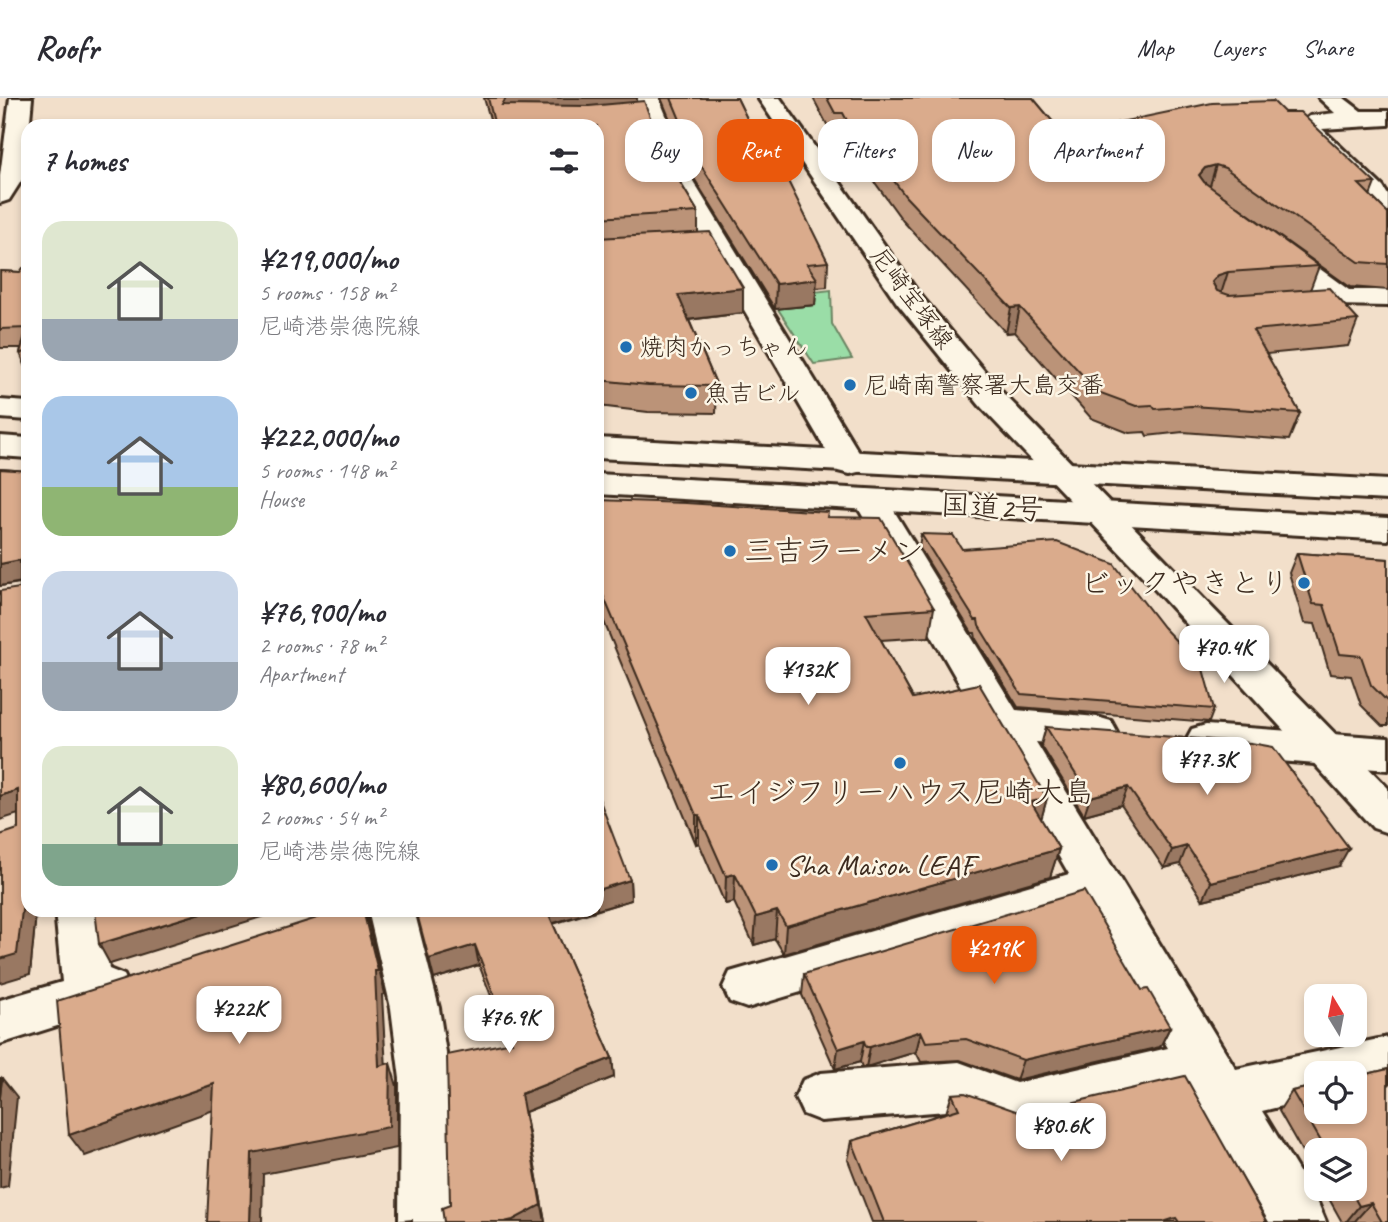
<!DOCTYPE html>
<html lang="en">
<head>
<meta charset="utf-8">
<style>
  body { margin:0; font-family:Caveat,"Klee One",sans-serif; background:#f7f7f7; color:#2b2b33; height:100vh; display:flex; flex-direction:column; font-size:26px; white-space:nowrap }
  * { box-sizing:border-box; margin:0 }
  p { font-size:23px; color:#7c7c81 }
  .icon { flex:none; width:38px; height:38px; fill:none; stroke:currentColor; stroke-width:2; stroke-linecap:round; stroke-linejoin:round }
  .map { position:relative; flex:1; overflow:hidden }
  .details { position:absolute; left:21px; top:21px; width:583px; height:798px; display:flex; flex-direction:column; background:#fff; border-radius:21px; box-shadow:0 4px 10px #0003 }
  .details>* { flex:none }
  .guide { position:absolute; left:625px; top:21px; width:658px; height:63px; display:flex; gap:14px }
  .needle { width:46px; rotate:350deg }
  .controls { position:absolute; left:1304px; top:886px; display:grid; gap:14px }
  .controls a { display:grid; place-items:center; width:63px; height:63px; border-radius:14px; background:#fff; box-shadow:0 4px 10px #0003; font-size:35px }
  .price { position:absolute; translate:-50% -60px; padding:0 16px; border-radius:14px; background:#fff; color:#222; font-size:23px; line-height:46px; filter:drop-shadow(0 2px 4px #0008) }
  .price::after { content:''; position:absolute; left:50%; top:42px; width:21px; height:16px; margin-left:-10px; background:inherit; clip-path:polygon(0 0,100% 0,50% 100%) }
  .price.on { background:#ea580c; color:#fff }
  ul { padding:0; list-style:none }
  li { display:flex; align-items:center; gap:21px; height:175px; padding:0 21px }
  li span { display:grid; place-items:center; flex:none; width:196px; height:140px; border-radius:21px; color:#555 }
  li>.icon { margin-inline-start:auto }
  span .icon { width:84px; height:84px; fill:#fffc; stroke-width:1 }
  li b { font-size:30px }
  h2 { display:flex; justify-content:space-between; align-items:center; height:84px; padding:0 21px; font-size:30px }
  .tag { padding:0 24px; border-radius:21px; background:#fff; box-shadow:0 4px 10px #0003; font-size:24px; line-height:63px }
  .tag.on { background:#ea580c; color:#fff }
  header { display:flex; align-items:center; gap:42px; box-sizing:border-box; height:98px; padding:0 35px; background:#fff; border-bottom:2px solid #e1e1e2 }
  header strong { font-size:33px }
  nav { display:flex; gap:38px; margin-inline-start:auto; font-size:24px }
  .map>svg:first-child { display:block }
  .green { fill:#9adda7; stroke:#6a8462; stroke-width:2 }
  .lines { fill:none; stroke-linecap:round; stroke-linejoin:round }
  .minor-casing { stroke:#3b2a1e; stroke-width:6 }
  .major-casing { stroke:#3b2a1e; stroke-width:6 }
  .highway-casing { stroke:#3b2a1e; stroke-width:6 }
  .minor { fill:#fcf5e5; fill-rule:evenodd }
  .major { fill:#fcf5e5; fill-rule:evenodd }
  .highway { fill:#fcf5e5; fill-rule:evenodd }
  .wall { fill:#bb9378; stroke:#3b2a1e; stroke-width:2 }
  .shaded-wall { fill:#997862; stroke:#3b2a1e; stroke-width:2 }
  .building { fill:#daab8c; stroke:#3b2a1e; stroke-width:2 }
  .poi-dot { fill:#1f6fb2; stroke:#fcf5e5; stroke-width:2.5 }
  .labels { text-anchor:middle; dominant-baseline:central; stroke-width:5; stroke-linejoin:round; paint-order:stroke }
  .far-street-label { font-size:24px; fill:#3b2a1e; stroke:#fcf5e5 }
  .far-poi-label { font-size:24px; fill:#3b2a1e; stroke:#fcf5e5; text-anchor:start }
  .street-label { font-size:30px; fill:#3b2a1e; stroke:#fcf5e5 }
  .poi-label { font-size:30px; fill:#3b2a1e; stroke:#fcf5e5; text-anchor:start }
</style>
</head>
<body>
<header>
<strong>Roofr</strong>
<nav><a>Map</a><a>Layers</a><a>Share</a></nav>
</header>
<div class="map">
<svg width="1388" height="1124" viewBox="0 0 1388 1124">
  <rect width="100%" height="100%" fill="#f2dfca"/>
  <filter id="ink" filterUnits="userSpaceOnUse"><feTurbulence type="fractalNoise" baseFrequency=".0143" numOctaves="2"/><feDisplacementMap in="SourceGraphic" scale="14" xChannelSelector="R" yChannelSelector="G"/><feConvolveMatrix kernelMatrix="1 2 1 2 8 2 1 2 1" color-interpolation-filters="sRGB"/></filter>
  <g filter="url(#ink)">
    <polygon class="green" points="831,192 832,226 852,261 814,266 770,199"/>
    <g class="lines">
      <defs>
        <g id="minor">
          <polygon points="10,0 32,0 25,77 9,102 0,105 0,78"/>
          <polygon points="637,0 659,0 693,83 866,366 862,373 850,376 838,373 834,366 669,83"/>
          <polygon points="1319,0 1344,0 1361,13 1388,13 1388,27 1322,31 1383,89 1388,97 1388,129 1379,126 1361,93 1317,55 1296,29 1310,18 1335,15"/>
          <polygon points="1271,140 1280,142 1349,192 1388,192 1388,208 1333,207 1262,154 1258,148 1262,142"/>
          <polygon points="871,392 883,396 888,403 1016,612 1097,619 1111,623 1117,634 1111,645 1097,649 1036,644 1236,971 1388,939 1388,985 1354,993 1354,975 1316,975 1316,1000 1262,1013 1318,1105 1326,1124 1269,1124 1191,990 1129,1008 1016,1033 959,1012 821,1023 803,1016 795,999 803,982 821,975 959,964 1016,985 1168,950 1087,809 747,910 730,904 723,889 730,874 1069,776 854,403 859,396"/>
          <polygon points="1206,627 1388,640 1388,672 1206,657 1192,653 1186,642 1192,631"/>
          <polygon points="55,812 101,812 109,871 124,877 131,892 124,907 0,946 0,902 62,884"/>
          <polygon points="368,812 414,812 439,910 450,981 453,1124 399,1124 400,981 391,910"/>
        </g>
        <polygon id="major" points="758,0 780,0 917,193 1003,295 1388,690 1388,735 1373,730 1150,486 981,309 897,205"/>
        <g id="highway">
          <polygon points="0,302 28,304 28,322 0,320"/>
          <polygon points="0,338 28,340 28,360 0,358"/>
          <polygon points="597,340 1388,382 1388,402 597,360"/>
          <polygon points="597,376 1388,420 1388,442 597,396"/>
        </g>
      </defs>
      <use href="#minor" class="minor-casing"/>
      <use href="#major" class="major-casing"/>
      <use href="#highway" class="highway-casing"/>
      <use href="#minor" class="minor"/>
      <use href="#major" class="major"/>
      <use href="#highway" class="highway"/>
    </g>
    <g class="wall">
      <polygon points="484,0 637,0 637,4 666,61 698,114 698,135 743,190 743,215 689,222 717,288 716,315 648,314 599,308 598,304 597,304 597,28 492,28"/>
      <polygon points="661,0 737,0 771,70 828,164 827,189 816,190 815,207 775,211 695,82"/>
      <polygon points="813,0 1033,0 1063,36 1284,14 1375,85 1370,98 1388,115 1388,192 1350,189 1216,93 1319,168 1310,192 1358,222 1348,248 1266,256 1300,315 1289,342 1183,334 1147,338 1145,334 1129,335 1091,320 1015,234 1006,235 903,123 860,64 855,64 841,37 833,38"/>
      <polygon points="28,169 28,274 20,255 21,250 0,250 0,173 20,174"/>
      <polygon points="0,371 28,373 28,812 54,812 53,815 36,815 30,876 18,731 20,485 0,488"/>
      <polygon points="597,402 827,419 934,510 929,539 881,542 913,600 1047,700 1041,721 1059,751 1050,779 784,856 775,841 754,847 734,804 725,806 699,745 696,746 597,507"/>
      <polygon points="921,436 962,451 1214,611 1209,624 1018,609 976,541 975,535 972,535 919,449"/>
      <polygon points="1297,455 1388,461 1388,628 1382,628 1361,607 1351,578 1330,576 1315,526 1304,525 1289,475"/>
      <polygon points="1046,629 1339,768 1203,802 1180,766 1164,770 1121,707 1084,717 1041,647"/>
      <polygon points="630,782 631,802 553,826 612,960 614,979 525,1014 545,1124 444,1124 509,944 479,867 434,881 416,812"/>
      <polygon points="804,876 1142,892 1170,929 1160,949 1016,982 960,962 921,964 916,954 866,969 862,969 860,964 835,971 802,897"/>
      <polygon points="1388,971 1388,1124 1342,1124 1323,1090 1354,1090 1354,1052 1316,1052 1316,1078 1279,1013 1292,993 1316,988 1316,1013 1354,1013 1354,979"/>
      <polygon points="952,996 1267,1124 872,1124 848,1062 852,1043 946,1015"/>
    </g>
    <g class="shaded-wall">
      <polygon points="506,0 637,0 637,7 509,20 502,7"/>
      <polygon points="1216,67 1209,91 1199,77 1205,70"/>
      <polygon points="1228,174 1220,199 1212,184 1218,177"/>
      <polygon points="817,181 815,207 775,211 776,186"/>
      <polygon points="743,190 743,215 678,223 678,197"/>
      <polygon points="1020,209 1015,234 1006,235 1011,210"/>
      <polygon points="20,462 28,483 0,488 0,466"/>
      <polygon points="1128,689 1121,707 1084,717 1090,699"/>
      <polygon points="18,692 28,713 0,722 0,698"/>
      <polygon points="1047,700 1039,729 1031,704"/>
      <polygon points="696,717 699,717 699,745 696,746"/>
      <polygon points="1187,748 1180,766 1164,770 1172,752"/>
      <polygon points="1349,750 1339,768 1203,802 1211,784"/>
      <polygon points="1059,751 1050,779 784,856 786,828"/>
      <polygon points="735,776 734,804 725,806 726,778"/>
      <polygon points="630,782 631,802 547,827 545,812 597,812 597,792"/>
      <polygon points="24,795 28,802 28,812 34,812 36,815 30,876 0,885 0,861"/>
      <polygon points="211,812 284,812 110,866 99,846"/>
      <polygon points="364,812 369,829 385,896 382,897 387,990 379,968"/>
      <polygon points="777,813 775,841 754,847 756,819"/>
      <polygon points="475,847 479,867 434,881 429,861"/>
      <polygon points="1170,929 1160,949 1016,982 1023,962"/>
      <polygon points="921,933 916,954 866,969 870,949"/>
      <polygon points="864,943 860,964 835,971 838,951"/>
      <polygon points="612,960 614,979 525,1014 545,1124 504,1124 521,996"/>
      <polygon points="390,965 397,988 397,1050 263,1076 262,1124 250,1124 252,1055"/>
      <polygon points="2,980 17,999 8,1088 0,1090 0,999"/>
      <polygon points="214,986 225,1008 85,1058 69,1037"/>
      <polygon points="1371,1105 1355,1123 1346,1124 1359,1108"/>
    </g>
    <g class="building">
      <polygon points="488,0 506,0 502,7 589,8 644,3 666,61 698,114 597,120 597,28 495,28"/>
      <polygon points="671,0 737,0 771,70 781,69 828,164 807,166 817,181 776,186 695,58"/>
      <polygon points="827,0 1033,0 1063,36 1212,5 1273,3 1284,14 1300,14 1375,85 1359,86 1388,115 1388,166 1359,164 1225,70 1216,67 1205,70 1199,77 1204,84 1319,168 1228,174 1218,177 1212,184 1217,193 1229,197 1329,190 1358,222 1253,232 1300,315 1191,308 1155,311 1152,307 1136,308 1098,294 1020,209 1011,210 906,99 862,40 857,41 843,15 835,15"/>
      <polygon points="710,134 743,190 678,197 717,288 648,287 598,282 597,279 597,140"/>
      <polygon points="28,169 28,254 20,255 27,230 0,231 0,173 20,174 23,170"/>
      <polygon points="0,371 28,373 28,795 24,795 17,856 0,861 0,737 18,731 18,692 0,698 0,493 20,490 20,462 0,466"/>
      <polygon points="597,402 686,405 828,414 827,419 881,420 934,510 866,515 913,600 979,586 1047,700 1031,704 1059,751 786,828 777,813 756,819 735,776 726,778 699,717 696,717 597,483"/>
      <polygon points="921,436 953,437 962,451 1057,444 1114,466 1163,529 1203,571 1214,611 1021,596 979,528 978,522 975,522"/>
      <polygon points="1297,455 1388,461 1388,604 1371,587 1361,558 1340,556 1324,507 1313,506"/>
      <polygon points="1046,629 1251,645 1273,649 1349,750 1211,784 1187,748 1172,752 1128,689 1090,699"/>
      <polygon points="597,695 630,782 597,792"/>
      <polygon points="1084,793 1142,892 1148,891 1170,929 1023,962 966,941 926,944 921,933 870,949 866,949 864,943 838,951 804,876"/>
      <polygon points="95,812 211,812 99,846"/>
      <polygon points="342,812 363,812 378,873 375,873 379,968 390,965 389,1029 252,1055 250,1124 207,1124 214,986 69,1037 57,903"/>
      <polygon points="416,812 547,812 612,960 521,996 541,1107 513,1122 504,1124 444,1124 442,1110 450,1107 447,957 512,944 475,847 429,861"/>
      <polygon points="1388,971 1388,1124 1382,1124 1371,1105 1359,1108 1349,1090 1354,1090 1354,1052 1326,1052 1292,993 1316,988 1316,1013 1354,1013 1354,979"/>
      <polygon points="1185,978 1267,1124 1179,1124 1176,1120 1163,1124 884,1124 852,1043 959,1011 952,996 965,995 1024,1016"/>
      <polygon points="0,980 2,980 0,999"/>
      <polygon points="412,1122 412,1124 392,1124"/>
    </g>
  </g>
  <g class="poi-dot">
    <circle cx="626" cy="249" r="7"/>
    <circle cx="850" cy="287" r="7"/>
    <circle cx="691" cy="295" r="7"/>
    <circle cx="730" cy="453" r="7"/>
    <circle cx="1304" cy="485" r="7"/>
    <circle cx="900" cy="665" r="7"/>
    <circle cx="772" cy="767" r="7"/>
  </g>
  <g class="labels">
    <g class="far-street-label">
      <text transform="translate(912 200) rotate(53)">尼崎宝塚線</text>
    </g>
    <g class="far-poi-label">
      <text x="640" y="249">焼肉かっちゃん</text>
      <text x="864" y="287">尼崎南警察署大島交番</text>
      <text x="705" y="295">魚吉ビル</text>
    </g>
    <g class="street-label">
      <text transform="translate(992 409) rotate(3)">国道2号</text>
    </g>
    <g class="poi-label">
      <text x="744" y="453">三吉ラーメン</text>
      <text x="1290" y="485" text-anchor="end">ビックやきとり</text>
      <text x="900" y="694" text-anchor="middle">エイジフリーハウス尼崎大島</text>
      <text x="786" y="767">Sha Maison LEAF</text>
    </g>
  </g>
</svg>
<div class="controls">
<a><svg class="needle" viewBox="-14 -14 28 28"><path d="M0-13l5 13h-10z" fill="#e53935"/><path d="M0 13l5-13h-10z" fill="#7c7c81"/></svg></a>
<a><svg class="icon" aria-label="locate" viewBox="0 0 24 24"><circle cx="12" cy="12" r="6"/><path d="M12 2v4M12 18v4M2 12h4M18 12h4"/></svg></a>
<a><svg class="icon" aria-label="layers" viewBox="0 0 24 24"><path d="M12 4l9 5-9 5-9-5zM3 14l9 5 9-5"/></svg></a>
</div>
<b class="price" style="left:1224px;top:587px">¥70.4K</b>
<b class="price" style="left:808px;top:609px">¥132K</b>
<b class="price" style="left:1207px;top:699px">¥77.3K</b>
<b class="price on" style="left:994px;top:888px">¥219K</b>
<b class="price" style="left:239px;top:948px">¥222K</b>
<b class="price" style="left:509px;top:957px">¥76.9K</b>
<b class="price" style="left:1061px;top:1065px">¥80.6K</b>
<div class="guide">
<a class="tag">Buy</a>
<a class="tag on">Rent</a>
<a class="tag">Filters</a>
<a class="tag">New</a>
<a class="tag">Apartment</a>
</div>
<section class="details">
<h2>7 homes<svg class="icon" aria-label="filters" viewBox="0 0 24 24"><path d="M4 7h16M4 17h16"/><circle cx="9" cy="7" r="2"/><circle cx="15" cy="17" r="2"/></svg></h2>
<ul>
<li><span style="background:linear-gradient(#dfe7d0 70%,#9aa5b1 0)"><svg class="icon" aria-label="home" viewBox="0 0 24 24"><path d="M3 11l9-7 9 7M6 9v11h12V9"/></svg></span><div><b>¥219,000/mo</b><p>5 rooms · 158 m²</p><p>尼崎港崇徳院線</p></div></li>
<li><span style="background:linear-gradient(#a9c7e8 65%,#8fb573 0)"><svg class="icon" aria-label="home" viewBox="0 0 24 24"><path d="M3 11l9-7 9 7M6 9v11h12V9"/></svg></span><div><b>¥222,000/mo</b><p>5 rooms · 148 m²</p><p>House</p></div></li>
<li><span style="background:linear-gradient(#c9d6e8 65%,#9aa5b1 0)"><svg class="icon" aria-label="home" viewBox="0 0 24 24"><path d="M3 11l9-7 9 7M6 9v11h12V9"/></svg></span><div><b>¥76,900/mo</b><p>2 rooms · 78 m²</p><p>Apartment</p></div></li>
<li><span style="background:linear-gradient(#dfe7d0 70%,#7fa58c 0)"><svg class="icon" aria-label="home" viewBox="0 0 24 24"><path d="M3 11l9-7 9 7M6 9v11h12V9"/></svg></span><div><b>¥80,600/mo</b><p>2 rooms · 54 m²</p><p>尼崎港崇徳院線</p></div></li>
</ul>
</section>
</div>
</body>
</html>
